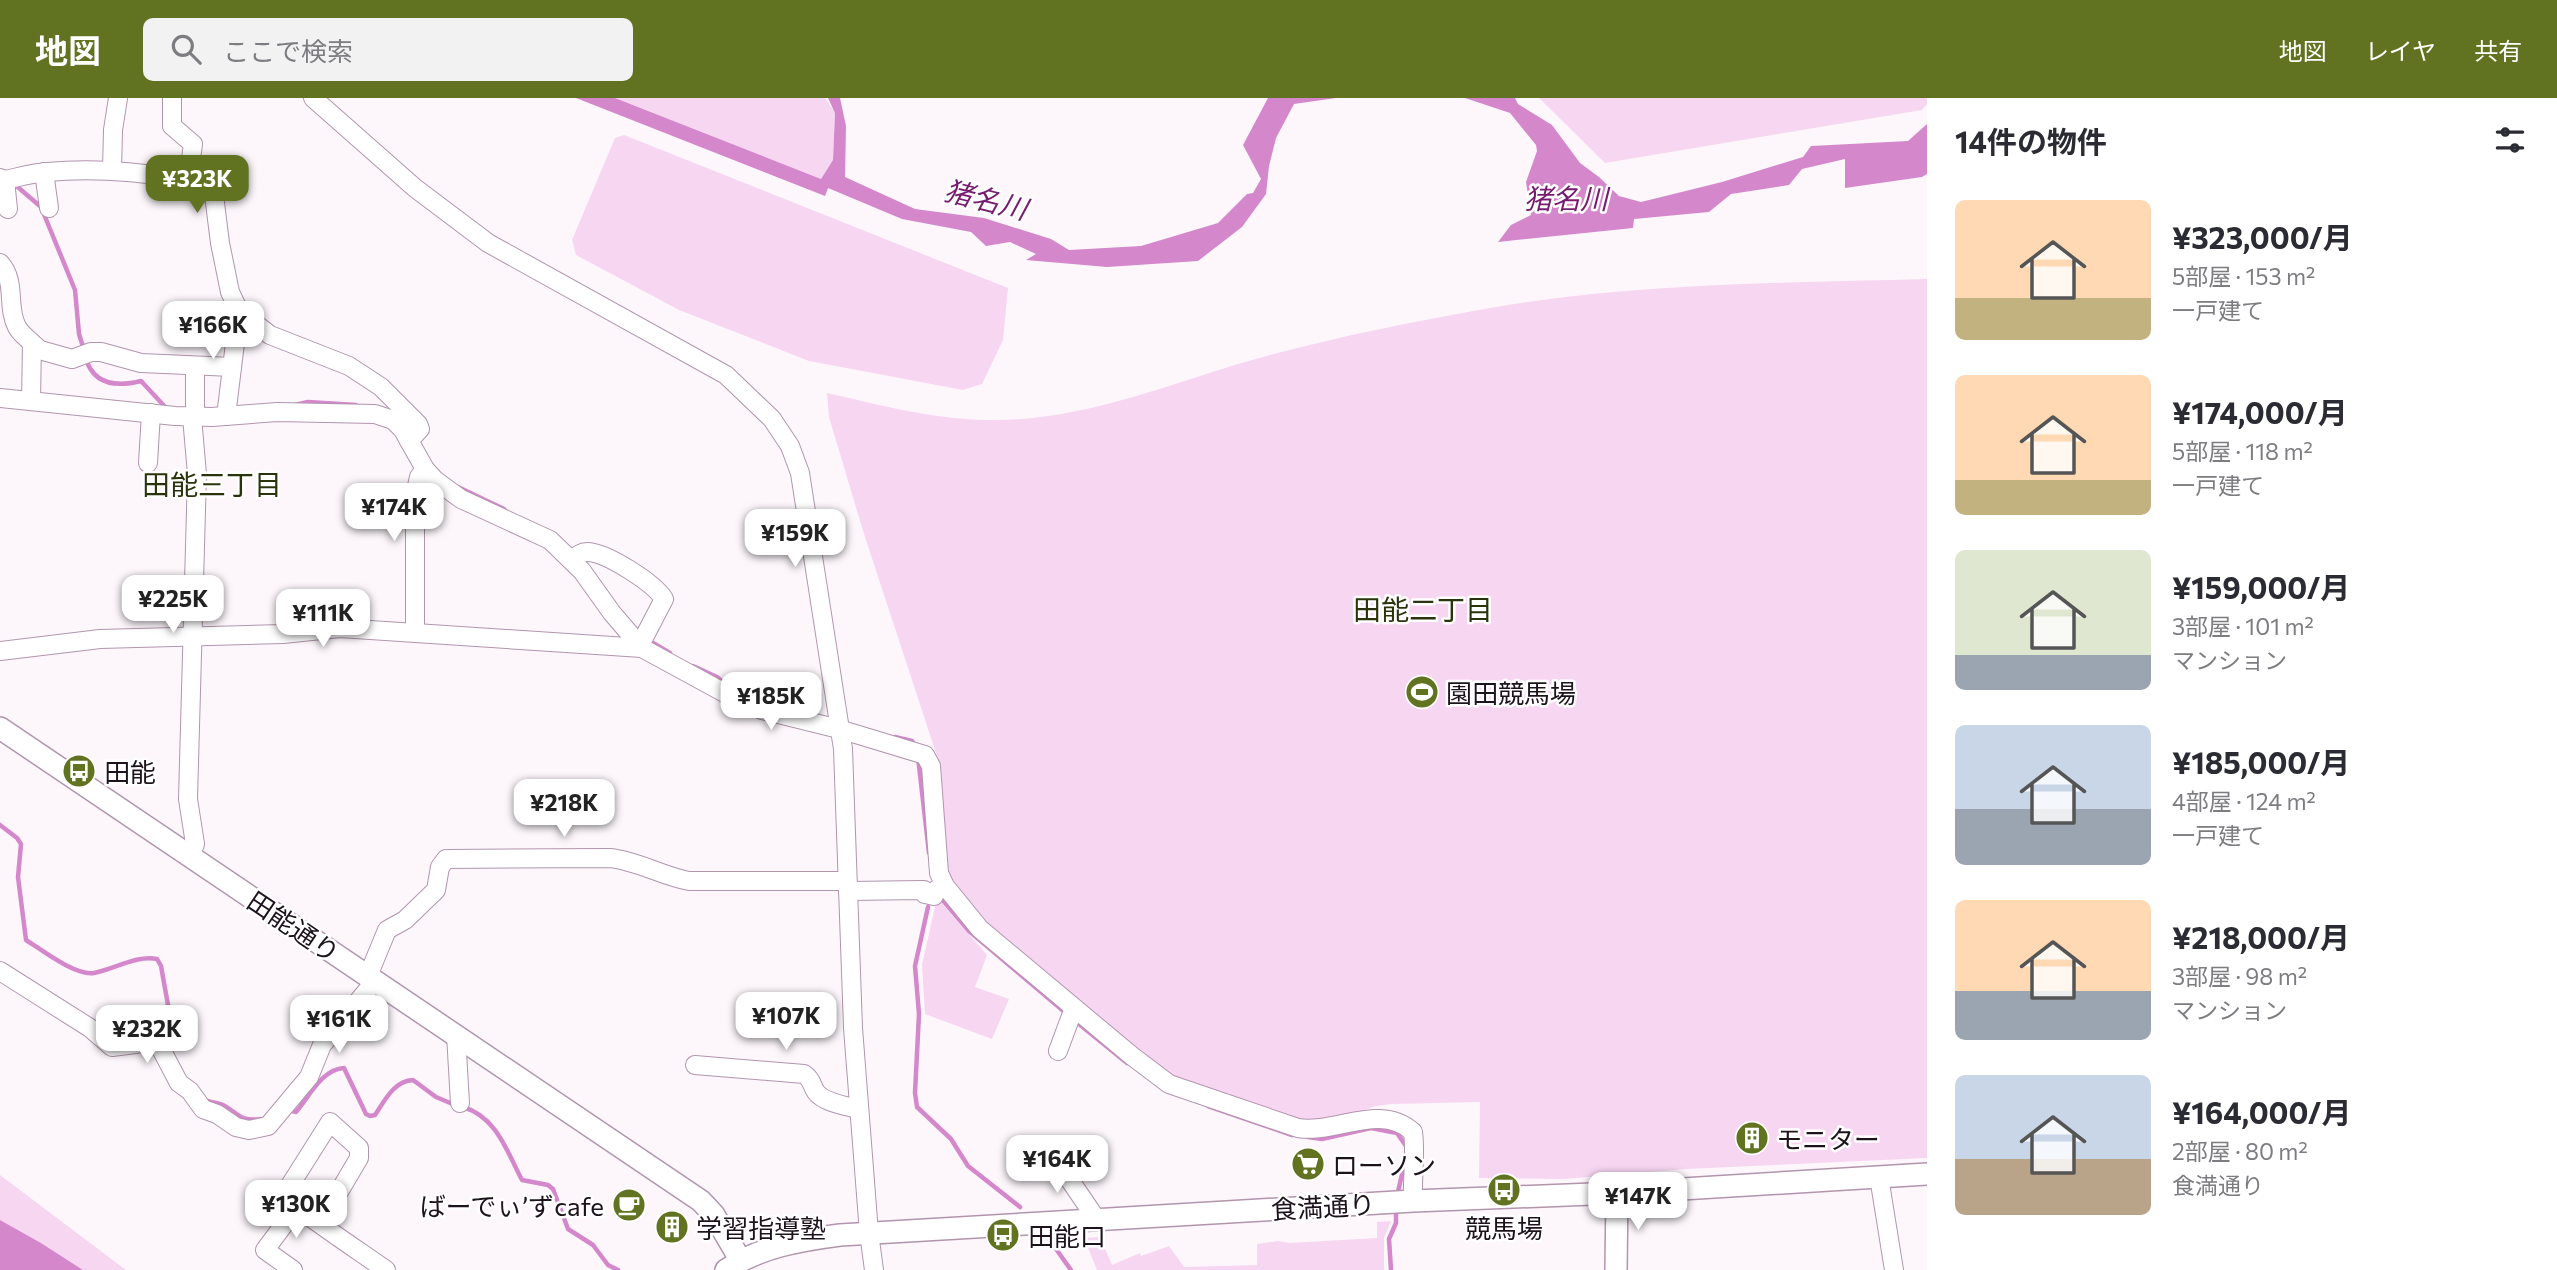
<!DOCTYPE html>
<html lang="ja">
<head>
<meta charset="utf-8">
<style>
  body { margin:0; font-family:Commissioner,"Noto Sans JP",sans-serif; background:#f2f2f3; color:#2b2b33; height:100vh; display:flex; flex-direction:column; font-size:26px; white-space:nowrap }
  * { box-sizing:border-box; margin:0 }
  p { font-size:23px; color:#7c7c81 }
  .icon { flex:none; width:38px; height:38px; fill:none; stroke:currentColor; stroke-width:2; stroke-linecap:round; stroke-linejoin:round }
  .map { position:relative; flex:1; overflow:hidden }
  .side { display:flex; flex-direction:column; background:#fff; width:630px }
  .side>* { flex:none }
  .price { position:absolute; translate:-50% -60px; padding:0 16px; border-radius:14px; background:#fff; color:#222; font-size:23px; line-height:46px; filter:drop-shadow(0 2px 4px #0008) }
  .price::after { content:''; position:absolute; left:50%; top:42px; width:21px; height:16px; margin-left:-10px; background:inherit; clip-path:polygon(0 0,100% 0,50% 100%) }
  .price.active { background:#617321; color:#fff }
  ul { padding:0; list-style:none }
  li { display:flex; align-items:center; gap:21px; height:175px; padding:0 28px }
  li span { display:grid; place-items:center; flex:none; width:196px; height:140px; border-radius:10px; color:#555 }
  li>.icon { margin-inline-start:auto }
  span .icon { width:84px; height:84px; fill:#fffc; stroke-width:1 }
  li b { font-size:30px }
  h2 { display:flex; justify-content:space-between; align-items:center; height:84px; padding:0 28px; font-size:30px }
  header { display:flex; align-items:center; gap:42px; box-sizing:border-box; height:98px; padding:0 35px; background:#617321; color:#fff }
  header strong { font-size:33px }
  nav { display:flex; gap:38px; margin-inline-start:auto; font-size:24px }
  .search { width:490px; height:63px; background:#f2f2f3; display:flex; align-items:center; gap:18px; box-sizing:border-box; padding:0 24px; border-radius:10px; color:#7c7c81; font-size:26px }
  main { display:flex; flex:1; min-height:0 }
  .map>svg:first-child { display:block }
  .green { fill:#f7d6f2 }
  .water { fill:#d488cb }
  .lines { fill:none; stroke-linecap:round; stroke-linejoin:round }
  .stream { stroke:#d488cb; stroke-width:4.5 }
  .minor-casing { stroke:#b195ad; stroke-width:20 }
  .tertiary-casing { stroke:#b195ad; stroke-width:24 }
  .minor { stroke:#fff; stroke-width:18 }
  .tertiary { stroke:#fff; stroke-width:21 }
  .labels { text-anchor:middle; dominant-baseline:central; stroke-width:5; stroke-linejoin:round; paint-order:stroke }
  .poi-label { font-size:26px; fill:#1d131c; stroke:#fff; text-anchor:start }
  .street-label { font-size:26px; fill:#1d131c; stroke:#fff }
  .water-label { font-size:28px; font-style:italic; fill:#761b70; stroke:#fff }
  .neighbourhood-label { font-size:28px; fill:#2a330c; stroke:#fff }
</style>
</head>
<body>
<header>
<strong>地図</strong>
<div class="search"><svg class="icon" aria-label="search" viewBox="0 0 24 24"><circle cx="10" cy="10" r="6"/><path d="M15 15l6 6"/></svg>ここで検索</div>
<nav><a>地図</a><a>レイヤ</a><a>共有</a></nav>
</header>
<main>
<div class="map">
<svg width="1927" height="1172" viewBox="0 0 1927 1172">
  <rect width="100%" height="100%" fill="#fdf7fc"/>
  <g class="green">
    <polygon points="615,0 825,0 835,14 833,62 821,81"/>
    <polygon points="1539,0 1927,0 1927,6 1922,12 1605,65"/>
    <polygon points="624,37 1008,190 1003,242 982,286 963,292 809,263 679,212 576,157 572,142 615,40"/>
    <path d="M 1927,181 L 1927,1060 L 1687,1071 L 1564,1081 L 1479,1080 L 1480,1004 L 1392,1006 L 1376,1008 L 1330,1024 L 1311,1025 L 1216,996 L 1164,975 L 970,812 L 953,787 L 943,762 L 941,680 L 936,655 L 864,436 L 829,319 L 827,295 C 880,307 932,321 987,322 C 1073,324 1157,291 1238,266 C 1321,242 1405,225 1490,210 C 1631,185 1784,185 1927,181 Z"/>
    <polygon points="937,800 987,857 975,889 1009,901 992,941 925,916 922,867"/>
    <polygon points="0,1077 126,1172 83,1172 41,1145 0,1122"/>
    <polygon points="1391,1123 1384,1140 1384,1172 1097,1172 1084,1140 1100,1139 1112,1167 1140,1155 1141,1158 1169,1148 1184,1169 1257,1167 1257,1146 1278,1143 1289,1145 1377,1140 1377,1124"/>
  </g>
  <g class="water">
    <polygon points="576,0 615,0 821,81 833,62 835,15 828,0 840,0 846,28 845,79 915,111 984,120 1051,141 1069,152 1141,148 1218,125 1247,96 1253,95 1261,81 1243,47 1268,0 1336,0 1294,6 1276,40 1269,68 1266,96 1242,129 1198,163 1107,169 1026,162 1036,156 1010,144 986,148 971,134 902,121 828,90 825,98"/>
    <polygon points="1465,0 1515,0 1518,6 1552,27 1580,65 1599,79 1619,98 1641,104 1722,84 1803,59 1811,48 1908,43 1927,26 1927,76 1922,79 1845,90 1845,61 1802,71 1789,87 1731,96 1709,114 1634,121 1633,130 1498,144 1511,127 1531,117 1526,84 1537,53 1536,47 1510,15"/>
    <polygon points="0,1122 41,1145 83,1172 0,1172"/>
  </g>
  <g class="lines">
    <g class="stream">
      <polyline points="13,85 41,109 75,192 79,236 84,252"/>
      <path d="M 86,261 C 94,287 117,289 141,283 L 168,312"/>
      <polyline points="295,307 308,304 356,307"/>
      <polyline points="458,389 504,411"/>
      <polyline points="648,542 670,555"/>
      <polyline points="693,568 717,579 727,588"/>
      <polyline points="895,639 912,643 915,648"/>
      <polyline points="918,659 929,755"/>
      <path d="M 0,727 L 17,740 L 21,746 L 18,779 L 26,842 C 42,852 75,878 94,875 C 115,871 136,857 157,861 L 161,868 L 168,907 L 169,950"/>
      <polyline points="940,799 969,833 1067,916"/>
      <polyline points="928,809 915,868 919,916 915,995 917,1009 951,1041 968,1068 1020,1109"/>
      <polyline points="1074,922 1127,965"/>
      <path d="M 205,1002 C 210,1004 218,1005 223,1007 C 239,1016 240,1024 261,1021"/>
      <polyline points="1208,1008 1292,1037"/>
      <path d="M 463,1009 C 497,1019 507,1054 522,1082 L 548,1087 L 553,1091 L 568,1131 L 593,1147 L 608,1167 L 618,1172"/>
      <path d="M 289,1012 L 296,1014 C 309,999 322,971 344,970 L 366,1016 L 370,1018 L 375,1017 C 385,1002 394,983 413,982 L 436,999 L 455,1007"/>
      <polyline points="1308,1039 1322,1041 1371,1030 1397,1035 1408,1051"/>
      <polyline points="1397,1098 1406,1059"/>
      <polyline points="1049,1141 1071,1172"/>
      <polyline points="1391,1172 1389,1141 1396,1125 1396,1110"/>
    </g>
    <defs>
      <g id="minor">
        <polyline points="172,0 172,28 193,46 188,83"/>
        <polyline points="313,0 415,90 488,145 726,277 772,321 790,348 800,375 843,651 853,930 869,1135 874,1172"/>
        <polyline points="112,73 113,32 118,0"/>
        <polyline points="44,74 49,110"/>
        <polyline points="0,80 5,82 8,111"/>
        <path d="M 5,82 C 19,79 33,75 47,74 C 99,69 164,75 213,89 L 220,145 L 230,194 L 239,213 L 270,237 L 349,268 L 381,289 L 418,326 L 420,331 L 409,343"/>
        <path d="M 0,165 C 17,184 6,208 17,229 C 20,235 27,240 32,245 L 31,303"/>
        <polyline points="32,245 40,252 72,261 91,254 101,254 141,265 232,269"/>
        <polyline points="195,268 195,319"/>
        <path d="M 0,300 L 175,318 L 212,319 L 277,314 L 375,316 L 393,322 L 403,332 L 425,371 L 435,382 L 461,401 L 550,442 L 582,473 L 612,515 L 642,550 L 732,599 L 762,612 L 839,631 L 925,657 L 931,668 L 939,775 L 945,788 L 980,831 L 1132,958 L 1169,986 L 1298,1030 C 1336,1036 1380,1004 1413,1034 C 1416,1056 1412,1080 1413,1103"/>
        <polyline points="226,318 239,213"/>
        <polyline points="148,365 151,315"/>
        <path d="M 572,462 C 577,458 581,454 587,454 C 606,454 654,485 664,501 L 640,547"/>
        <polyline points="415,533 415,397 419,379 425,371"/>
        <polyline points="0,553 100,541 283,536 340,530 642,550"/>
        <polyline points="190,759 195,746 188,701 197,376 192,319"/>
        <polyline points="848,793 924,792 925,796 934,798 937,791 945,788"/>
        <polyline points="0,873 90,930 112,949 150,944 160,949 179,985 190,993 203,1011 217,1016 236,1029 249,1032 268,1028 309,979 322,947 375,883"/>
        <path d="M 368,878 L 387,832 L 405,822 L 436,792 L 440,769 L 446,761 L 610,760 C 638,763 662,778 689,783 L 847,783"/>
        <polyline points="456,937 460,1005"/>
        <polyline points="1058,953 1074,910"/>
        <path d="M 695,967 L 804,976 C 813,982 811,987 816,994 C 824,1005 847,1008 859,1011"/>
        <polyline points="1048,1050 1097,1122"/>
        <polyline points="1879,1079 1894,1172"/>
        <path d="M 320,1126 L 359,1060 L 359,1050 L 330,1024 L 287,1092 L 286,1101 C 318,1126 353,1149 386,1172"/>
        <polyline points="293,1172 265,1152 297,1109"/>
      </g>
      <g id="tertiary">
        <polyline points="0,630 701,1103 714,1117 741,1163"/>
        <path d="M 726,1172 C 759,1149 801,1142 840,1137 L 1413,1103 L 1617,1095 L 1927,1076"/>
        <polyline points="1616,1172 1617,1095"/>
      </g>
    </defs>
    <use href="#minor" class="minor-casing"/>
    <use href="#tertiary" class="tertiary-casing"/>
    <use href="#minor" class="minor"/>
    <use href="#tertiary" class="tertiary"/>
  </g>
  <defs>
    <symbol id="stadium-disc" viewBox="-11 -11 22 22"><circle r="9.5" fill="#617321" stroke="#fff"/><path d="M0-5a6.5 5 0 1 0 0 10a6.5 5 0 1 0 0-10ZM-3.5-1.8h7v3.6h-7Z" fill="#fff"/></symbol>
    <symbol id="bus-disc" viewBox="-11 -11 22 22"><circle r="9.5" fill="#617321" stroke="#fff"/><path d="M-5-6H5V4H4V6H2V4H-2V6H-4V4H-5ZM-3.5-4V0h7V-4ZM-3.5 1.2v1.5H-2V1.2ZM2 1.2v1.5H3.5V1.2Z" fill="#fff"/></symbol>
    <symbol id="building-disc" viewBox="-11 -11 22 22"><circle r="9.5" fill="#617321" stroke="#fff"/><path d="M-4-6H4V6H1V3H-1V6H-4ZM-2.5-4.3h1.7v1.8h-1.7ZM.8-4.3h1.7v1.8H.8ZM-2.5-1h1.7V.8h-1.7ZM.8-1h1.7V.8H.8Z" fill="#fff"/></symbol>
    <symbol id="supermarket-disc" viewBox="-11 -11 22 22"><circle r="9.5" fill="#617321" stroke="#fff"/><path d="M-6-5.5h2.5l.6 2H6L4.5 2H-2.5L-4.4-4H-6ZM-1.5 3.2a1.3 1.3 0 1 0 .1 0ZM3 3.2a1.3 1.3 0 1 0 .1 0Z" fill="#fff"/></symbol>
    <symbol id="cafe-disc" viewBox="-11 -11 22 22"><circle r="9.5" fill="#617321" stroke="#fff"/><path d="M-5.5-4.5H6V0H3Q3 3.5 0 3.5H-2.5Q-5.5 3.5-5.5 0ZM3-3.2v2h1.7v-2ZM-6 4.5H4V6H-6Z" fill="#fff"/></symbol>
  </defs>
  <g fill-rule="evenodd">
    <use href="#stadium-disc" x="1403" y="575" width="38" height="38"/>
    <use href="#bus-disc" x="60" y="654" width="38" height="38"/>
    <use href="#building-disc" x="1733" y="1021" width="38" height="38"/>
    <use href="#supermarket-disc" x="1289" y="1047" width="38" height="38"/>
    <use href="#bus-disc" x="1485" y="1073" width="38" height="38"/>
    <use href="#cafe-disc" x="610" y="1088" width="38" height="38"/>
    <use href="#building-disc" x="653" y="1110" width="38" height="38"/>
    <use href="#bus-disc" x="984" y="1118" width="38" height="38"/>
  </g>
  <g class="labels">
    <g class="poi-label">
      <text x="1446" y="594">園田競馬場</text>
      <text x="104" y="673">田能</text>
      <text x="1776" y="1040">モニター</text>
      <text x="1332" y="1066">ローソン</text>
      <text x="604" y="1107" text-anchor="end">ばーでぃ’ずcafe</text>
      <text x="696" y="1129">学習指導塾</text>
      <text x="1504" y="1129" text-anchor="middle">競馬場</text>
      <text x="1028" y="1137">田能口</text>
    </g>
    <g class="street-label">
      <text transform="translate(294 828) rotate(34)">田能通り</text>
      <text transform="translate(1323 1108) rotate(-3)">食満通り</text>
    </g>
    <g class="water-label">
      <text x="1566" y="100">猪名川</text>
      <text transform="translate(986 101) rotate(14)">猪名川</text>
    </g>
    <g class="neighbourhood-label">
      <text x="212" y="386">田能三丁目</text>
      <text x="1423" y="511">田能二丁目</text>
    </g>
  </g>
</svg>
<b class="price active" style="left:197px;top:117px">¥323K</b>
<b class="price" style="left:213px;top:263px">¥166K</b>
<b class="price" style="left:394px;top:445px">¥174K</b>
<b class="price" style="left:795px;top:471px">¥159K</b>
<b class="price" style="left:173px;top:537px">¥225K</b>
<b class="price" style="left:323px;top:551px">¥111K</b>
<b class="price" style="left:771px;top:634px">¥185K</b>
<b class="price" style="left:564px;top:741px">¥218K</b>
<b class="price" style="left:786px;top:954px">¥107K</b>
<b class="price" style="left:339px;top:957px">¥161K</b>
<b class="price" style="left:147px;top:967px">¥232K</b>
<b class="price" style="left:1057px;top:1097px">¥164K</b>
<b class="price" style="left:1638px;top:1134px">¥147K</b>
<b class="price" style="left:296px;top:1142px">¥130K</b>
</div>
<section class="side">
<h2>14件の物件<svg class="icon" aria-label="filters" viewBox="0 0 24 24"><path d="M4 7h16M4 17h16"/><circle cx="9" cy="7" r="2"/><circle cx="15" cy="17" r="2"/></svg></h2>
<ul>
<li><span style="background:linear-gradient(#ffd9b3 70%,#c2b280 0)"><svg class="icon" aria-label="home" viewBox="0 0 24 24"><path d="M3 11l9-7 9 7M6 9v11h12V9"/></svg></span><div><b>¥323,000/月</b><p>5部屋 · 153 m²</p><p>一戸建て</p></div></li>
<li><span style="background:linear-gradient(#ffd9b3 75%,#c2b280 0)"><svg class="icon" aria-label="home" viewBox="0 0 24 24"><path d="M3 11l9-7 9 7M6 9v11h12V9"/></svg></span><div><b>¥174,000/月</b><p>5部屋 · 118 m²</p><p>一戸建て</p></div></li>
<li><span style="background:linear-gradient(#dfe7d0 75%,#9aa5b1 0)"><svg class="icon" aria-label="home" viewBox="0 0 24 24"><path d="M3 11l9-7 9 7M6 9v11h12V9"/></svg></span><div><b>¥159,000/月</b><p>3部屋 · 101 m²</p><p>マンション</p></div></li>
<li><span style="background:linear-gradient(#c9d6e8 60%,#9aa5b1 0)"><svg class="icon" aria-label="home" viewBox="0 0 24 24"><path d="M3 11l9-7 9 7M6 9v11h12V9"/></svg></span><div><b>¥185,000/月</b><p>4部屋 · 124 m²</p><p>一戸建て</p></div></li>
<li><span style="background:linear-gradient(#ffd9b3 65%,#9aa5b1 0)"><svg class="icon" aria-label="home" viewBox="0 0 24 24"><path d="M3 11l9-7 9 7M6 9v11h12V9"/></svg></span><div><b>¥218,000/月</b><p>3部屋 · 98 m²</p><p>マンション</p></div></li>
<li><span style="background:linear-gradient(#c9d6e8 60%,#b9a48a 0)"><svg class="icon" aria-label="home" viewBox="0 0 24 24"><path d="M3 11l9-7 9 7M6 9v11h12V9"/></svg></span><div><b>¥164,000/月</b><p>2部屋 · 80 m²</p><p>食満通り</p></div></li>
</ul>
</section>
</main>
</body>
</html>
